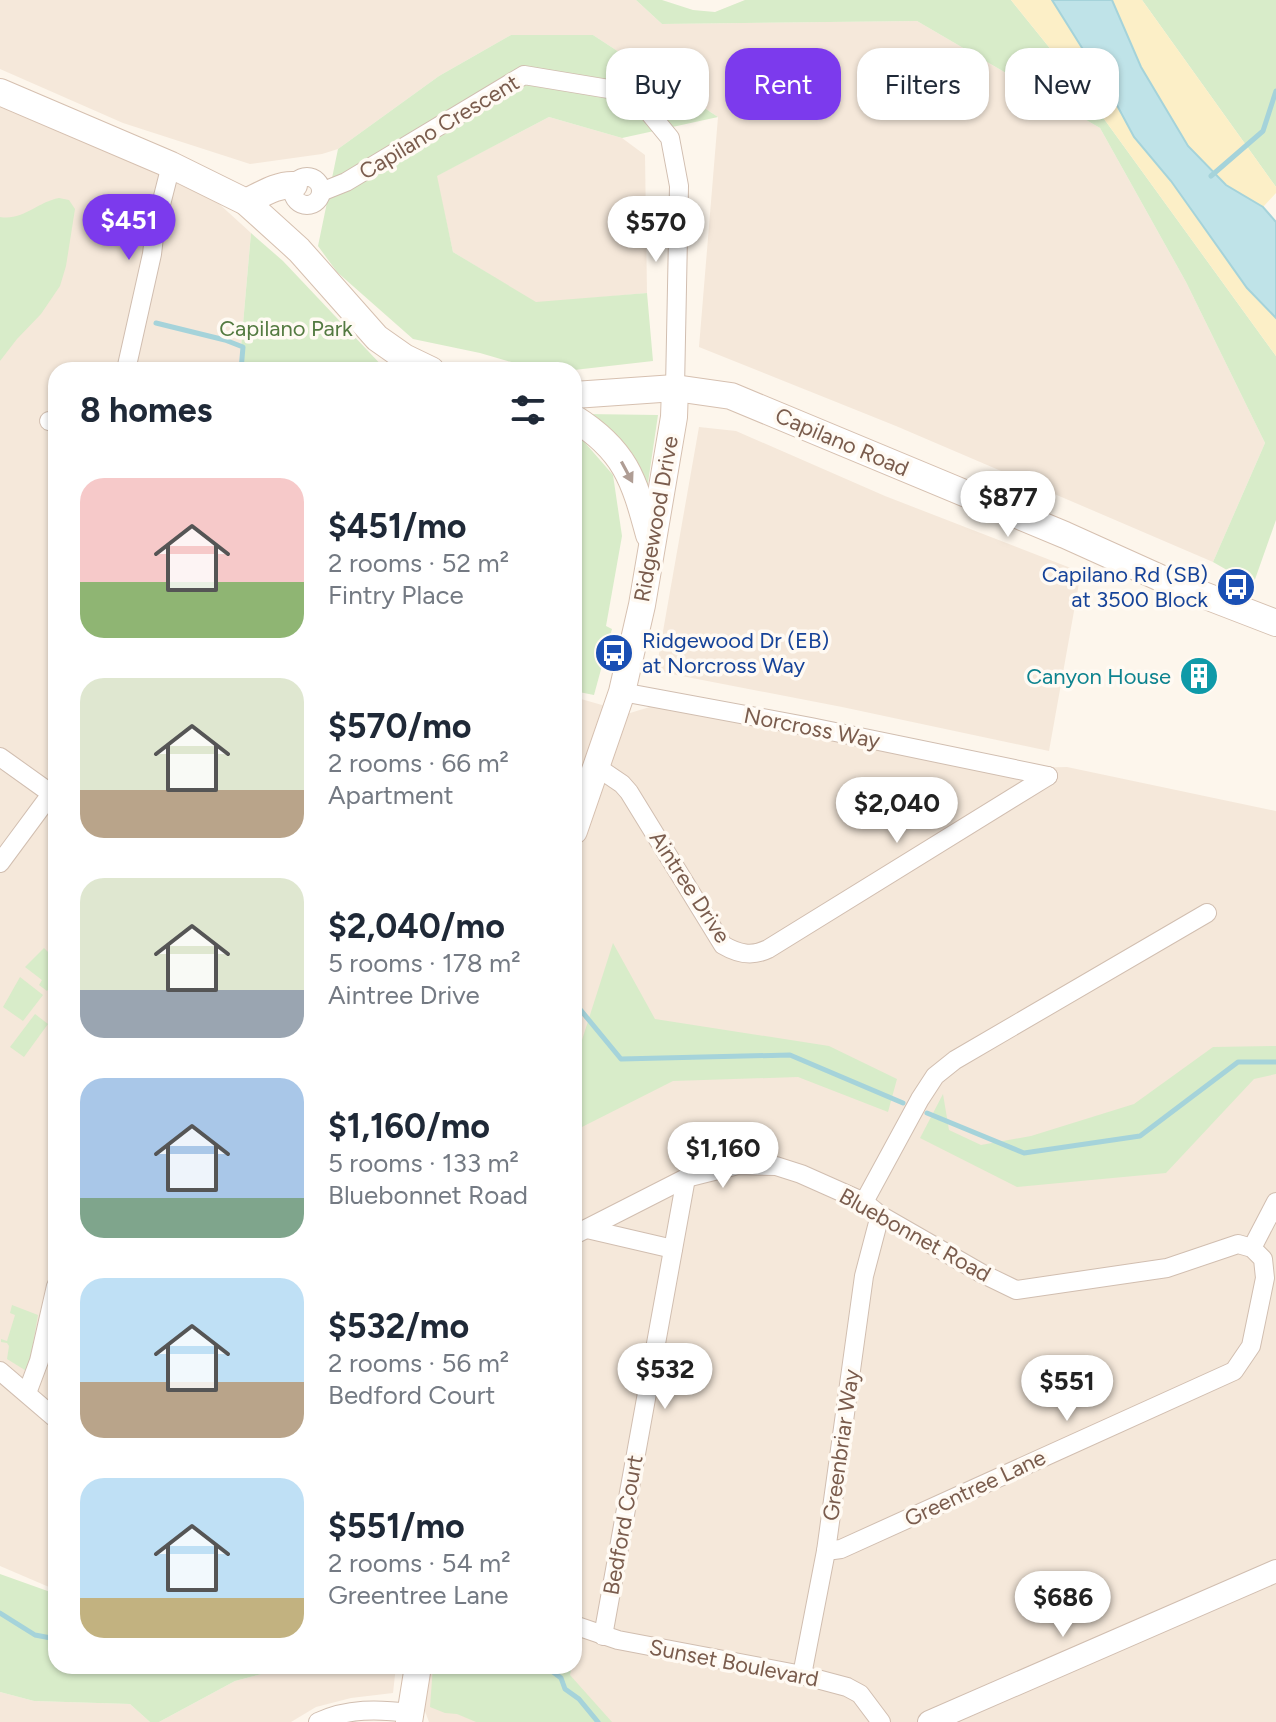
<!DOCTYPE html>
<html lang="en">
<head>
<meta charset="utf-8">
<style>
  body { margin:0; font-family:Figtree,sans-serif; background:#f6f6f7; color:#1f2937; height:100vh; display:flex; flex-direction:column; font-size:30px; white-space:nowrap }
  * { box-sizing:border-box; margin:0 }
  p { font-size:26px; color:#747a83 }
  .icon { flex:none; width:44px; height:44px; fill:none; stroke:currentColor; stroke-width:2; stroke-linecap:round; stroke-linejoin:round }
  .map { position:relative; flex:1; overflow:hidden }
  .side { position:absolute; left:48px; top:362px; width:534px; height:1312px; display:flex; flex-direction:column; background:#fff; border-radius:24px; box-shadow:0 2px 6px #0004 }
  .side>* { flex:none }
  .top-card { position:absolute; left:606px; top:48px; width:550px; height:72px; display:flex; gap:16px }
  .price { position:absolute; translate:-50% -68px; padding:0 18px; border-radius:28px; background:#fff; color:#222; font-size:26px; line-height:52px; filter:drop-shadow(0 2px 4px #0008) }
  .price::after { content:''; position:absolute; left:50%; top:48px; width:24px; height:18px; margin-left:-12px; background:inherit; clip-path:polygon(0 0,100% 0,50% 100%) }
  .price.on { background:#7c3aed; color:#fff }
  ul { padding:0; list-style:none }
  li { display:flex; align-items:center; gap:24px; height:200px; padding:0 32px }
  li span { display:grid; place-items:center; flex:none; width:224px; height:160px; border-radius:24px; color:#555 }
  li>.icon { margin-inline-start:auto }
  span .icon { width:96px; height:96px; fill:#fffc; stroke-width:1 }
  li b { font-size:34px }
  h2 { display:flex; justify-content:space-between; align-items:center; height:96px; padding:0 32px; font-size:34px }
  .tag { padding:0 28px; border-radius:24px; background:#fff; box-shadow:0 2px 6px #0004; font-size:28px; line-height:72px }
  .tag.on { background:#7c3aed; color:#fff }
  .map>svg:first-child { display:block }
  .residential { fill:#f5e8da }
  .green { fill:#d8ecc9 }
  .sand { fill:#fcefc7 }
  .water { fill:#bfe3e8; stroke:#a5d3da; stroke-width:2 }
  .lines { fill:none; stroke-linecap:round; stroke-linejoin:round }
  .stream { stroke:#a5d3da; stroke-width:5 }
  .minor-casing { stroke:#d1beb0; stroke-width:20 }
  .tertiary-casing { stroke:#d1beb0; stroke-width:24 }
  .secondary-casing { stroke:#d6c0b0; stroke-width:28 }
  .minor { stroke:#fff; stroke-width:18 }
  .tertiary { stroke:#fff; stroke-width:22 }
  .secondary { stroke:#fff; stroke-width:26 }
  .oneway { fill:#af9d94 }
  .labels { text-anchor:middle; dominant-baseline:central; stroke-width:7; stroke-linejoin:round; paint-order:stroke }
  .street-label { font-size:22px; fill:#7a5c4d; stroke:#fffaf3 }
  .park-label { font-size:22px; fill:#537a41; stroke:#fffaf3 }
  .transit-label { font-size:22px; fill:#164399; stroke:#fffaf3; text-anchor:end }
  .culture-label { font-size:22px; fill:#0d838f; stroke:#fffaf3; text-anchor:end }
</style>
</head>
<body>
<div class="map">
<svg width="1276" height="1722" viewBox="0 0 1276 1722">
  <rect width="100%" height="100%" fill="#fdf6ec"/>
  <g class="residential">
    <polygon points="0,0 636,0 662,24 917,21 1100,128 1186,282 1265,443 1213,562 896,426 699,347 718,117 593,35 511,35 439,76 338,149 322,154 250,164 123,123 0,69"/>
    <polygon points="0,107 140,166 217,202 251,233 239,370 56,370 56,1590 0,1566"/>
    <polygon points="549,117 622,138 645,155 647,293 536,303 453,252 436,176"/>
    <polygon points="699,427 736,431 885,496 1081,572 1049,751 842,707 656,671"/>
    <polygon points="574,697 630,713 653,706 980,769 1067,767 1276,811 1276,1722 429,1722 408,1666 574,1666"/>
    <polygon points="291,1666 396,1666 393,1693 351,1698 316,1707 291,1722 159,1722 235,1681"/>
    <polygon points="0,1692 34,1701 130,1704 150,1722 0,1722"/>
  </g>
  <g class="green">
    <polygon points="636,0 662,0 693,10 715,12 745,0 1011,0 1078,83 1276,356 1276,520 1253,585 1213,562 1265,443 1186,282 1100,128 917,21 662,24"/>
    <polygon points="1142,0 1276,0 1276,187"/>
    <polygon points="511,35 593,35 718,117 622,138 549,117 437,176 453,252 536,302 647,293 653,361 574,370 539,370 480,353 413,339 337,272 318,246 338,149 439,76"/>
    <path d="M 59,198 L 69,200 L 75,209 L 66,266 L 60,286 L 41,314 L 17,339 L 0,361 L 0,217 C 23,221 37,202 59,198 Z"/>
    <polygon points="251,233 283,261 386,370 239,370"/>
    <polygon points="585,414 658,415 645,503"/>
    <polygon points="574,435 580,437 613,475 622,536 606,626 612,629 594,695 574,691"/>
    <polygon points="613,943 655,1019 829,1046 897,1079 888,1112 798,1077 673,1081 576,1130 574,1065"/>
    <polygon points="44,948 51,955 56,954 56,978 47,991 39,985 42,980 25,967"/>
    <polygon points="20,977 43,995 23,1021 3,1007"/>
    <polygon points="35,1014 48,1024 24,1057 10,1047"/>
    <polygon points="1276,1046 1276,1074 1254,1079 1166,1173 1017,1187 920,1138 943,1094 949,1130 981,1145 1031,1136 1134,1104 1213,1047"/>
    <polygon points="12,1305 38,1315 28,1372 7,1359 9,1346 7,1343 1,1342 1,1339 7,1341 15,1315 10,1313"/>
    <polygon points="0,1574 56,1594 56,1666 291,1666 235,1681 159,1722 150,1722 130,1704 34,1701 0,1692"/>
    <polygon points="433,1666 572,1666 570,1675 612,1722 476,1722 457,1714 445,1713 430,1707"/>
  </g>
  <polygon class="sand" points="1011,0 1142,0 1276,187 1276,193 1263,207 1276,222 1276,356 1078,83"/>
  <polygon class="water" points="1052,0 1112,0 1141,67 1188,146 1226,185 1263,207 1276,222 1276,318 1247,288 1171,181 1134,137 1111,94"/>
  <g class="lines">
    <g class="stream">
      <polyline points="1211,176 1263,131 1276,91"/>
      <polyline points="156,323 225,340 243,347 241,370"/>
      <polyline points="574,1002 621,1059 790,1055 903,1103"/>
      <polyline points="927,1113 1024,1153 1140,1136 1238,1062 1276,1062"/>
      <polyline points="0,1613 35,1635 56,1639"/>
      <polyline points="545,1666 561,1678 565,1689 579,1699 598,1722"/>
    </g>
    <defs>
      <g id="minor">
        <circle cx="307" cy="191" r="14"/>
        <polyline points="321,192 346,182 524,75 633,93 670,138 679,186 675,388"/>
        <polyline points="126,370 152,254 155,228 171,165"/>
        <polyline points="49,421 56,422"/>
        <polyline points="622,692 811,727 1048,776"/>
        <polyline points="0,757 56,797"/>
        <path d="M 597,767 L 622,784 L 629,792 L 723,945 C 738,954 752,957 768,949 L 1048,776"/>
        <polyline points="0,863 51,794"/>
        <polyline points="864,1202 920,1099 935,1076 955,1060 1207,913"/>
        <polyline points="587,1229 673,1249"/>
        <polyline points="574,1235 686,1178 738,1165 776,1166 801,1174 864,1202 880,1215 981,1273 1016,1290 1167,1268 1238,1244 1252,1248 1263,1259 1265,1278 1251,1346 1234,1371 841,1549 826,1551"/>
        <polyline points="1252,1248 1276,1202"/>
        <polyline points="0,1371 56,1419"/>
        <polyline points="27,1393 39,1361 56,1286"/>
        <polyline points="574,1625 618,1640 802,1675 847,1687 860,1694 881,1722"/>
        <polyline points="603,1636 686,1178"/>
        <polyline points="802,1675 826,1551 864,1276 880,1215"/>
        <path d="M 318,1722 C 348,1708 378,1709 411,1713"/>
      </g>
      <polyline id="tertiary" points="929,1722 1276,1571"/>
      <g id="secondary">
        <polyline points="0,92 171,165 246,202 299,250 377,338 404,357 431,370"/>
        <path d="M 246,202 C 261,195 277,184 294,185"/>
        <polyline points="574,395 675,388 731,396 1065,535 1167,581 1276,623"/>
        <path d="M 574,418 C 625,450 634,479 649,535"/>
        <polyline points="574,831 622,692 642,605 674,417 675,388"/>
        <polyline points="409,1722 418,1666"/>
      </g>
    </defs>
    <use href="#minor" class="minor-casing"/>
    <use href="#tertiary" class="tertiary-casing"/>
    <use href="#secondary" class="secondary-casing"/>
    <use href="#minor" class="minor"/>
    <use href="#tertiary" class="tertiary"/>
    <use href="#secondary" class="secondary"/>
  </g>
  <defs><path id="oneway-solid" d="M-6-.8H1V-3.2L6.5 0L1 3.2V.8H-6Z" transform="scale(2)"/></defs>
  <use class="oneway" href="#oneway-solid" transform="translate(627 472) rotate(62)"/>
  <defs>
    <symbol id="bus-disc" viewBox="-11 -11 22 22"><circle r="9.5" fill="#1a4fb4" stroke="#fffaf3"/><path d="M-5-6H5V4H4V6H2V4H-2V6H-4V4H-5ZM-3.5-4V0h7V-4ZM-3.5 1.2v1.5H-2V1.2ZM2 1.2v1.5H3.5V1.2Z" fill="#fff"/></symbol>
    <symbol id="building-disc" viewBox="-11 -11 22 22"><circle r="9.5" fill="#0f9aa8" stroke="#fffaf3"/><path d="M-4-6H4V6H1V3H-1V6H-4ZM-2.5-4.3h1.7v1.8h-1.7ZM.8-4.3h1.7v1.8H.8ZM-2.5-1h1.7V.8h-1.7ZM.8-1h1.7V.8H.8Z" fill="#fff"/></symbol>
  </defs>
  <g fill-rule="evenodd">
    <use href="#bus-disc" x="1214" y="565" width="44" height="44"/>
    <use href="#bus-disc" x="592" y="631" width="44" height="44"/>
    <use href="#building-disc" x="1177" y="654" width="44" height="44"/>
  </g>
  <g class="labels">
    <g class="street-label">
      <text transform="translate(439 127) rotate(-31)">Capilano Crescent</text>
      <text transform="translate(842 442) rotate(23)">Capilano Road</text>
      <text transform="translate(656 519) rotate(-80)">Ridgewood Drive</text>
      <text transform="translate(812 728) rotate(11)">Norcross Way</text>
      <text transform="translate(690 887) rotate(57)">Aintree Drive</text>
      <text transform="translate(915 1235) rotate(29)">Bluebonnet Road</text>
      <text transform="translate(841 1445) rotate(-82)">Greenbriar Way</text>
      <text transform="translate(975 1488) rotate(-25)">Greentree Lane</text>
      <text transform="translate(623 1525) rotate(-80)">Bedford Court</text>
      <text transform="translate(734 1663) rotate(11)">Sunset Boulevard</text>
    </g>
    <g class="park-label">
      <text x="286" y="328">Capilano Park</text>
    </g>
    <g class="transit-label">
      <text x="1208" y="574">Capilano Rd (SB)<tspan x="1208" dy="25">at 3500 Block</tspan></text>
      <text x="642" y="640" text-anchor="start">Ridgewood Dr (EB)<tspan x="642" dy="25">at Norcross Way</tspan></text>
    </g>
    <g class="culture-label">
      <text x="1171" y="676">Canyon House</text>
    </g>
  </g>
</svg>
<b class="price on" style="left:129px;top:262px">$451</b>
<b class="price" style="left:656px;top:264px">$570</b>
<b class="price" style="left:1008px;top:539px">$877</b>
<b class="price" style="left:897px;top:845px">$2,040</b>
<b class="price" style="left:723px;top:1190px">$1,160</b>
<b class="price" style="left:665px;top:1411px">$532</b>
<b class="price" style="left:1067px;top:1423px">$551</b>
<b class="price" style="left:1063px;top:1639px">$686</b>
<div class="top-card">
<a class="tag">Buy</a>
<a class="tag on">Rent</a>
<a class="tag">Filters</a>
<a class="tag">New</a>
</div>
<section class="side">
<h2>8 homes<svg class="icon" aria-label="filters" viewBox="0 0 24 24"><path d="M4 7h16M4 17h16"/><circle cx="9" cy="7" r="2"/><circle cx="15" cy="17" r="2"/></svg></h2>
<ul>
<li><span style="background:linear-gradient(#f6c9c9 65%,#8fb573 0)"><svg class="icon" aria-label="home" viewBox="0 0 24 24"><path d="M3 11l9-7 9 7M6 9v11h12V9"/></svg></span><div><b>$451/mo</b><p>2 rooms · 52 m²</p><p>Fintry Place</p></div></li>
<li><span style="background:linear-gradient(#dfe7d0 70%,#b9a48a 0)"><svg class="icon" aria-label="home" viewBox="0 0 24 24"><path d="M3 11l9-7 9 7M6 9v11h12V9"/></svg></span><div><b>$570/mo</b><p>2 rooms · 66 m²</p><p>Apartment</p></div></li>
<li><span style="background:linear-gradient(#dfe7d0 70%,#9aa5b1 0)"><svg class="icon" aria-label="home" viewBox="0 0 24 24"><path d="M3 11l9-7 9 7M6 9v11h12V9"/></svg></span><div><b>$2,040/mo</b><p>5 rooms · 178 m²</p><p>Aintree Drive</p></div></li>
<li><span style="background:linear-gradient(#a9c7e8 75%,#7fa58c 0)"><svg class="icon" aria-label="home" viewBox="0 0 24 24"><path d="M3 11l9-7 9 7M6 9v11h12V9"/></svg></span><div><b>$1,160/mo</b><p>5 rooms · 133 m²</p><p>Bluebonnet Road</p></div></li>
<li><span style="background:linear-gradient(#bfe0f5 65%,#b9a48a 0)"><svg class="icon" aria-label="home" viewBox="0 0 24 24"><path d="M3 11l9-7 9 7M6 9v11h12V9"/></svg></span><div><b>$532/mo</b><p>2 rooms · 56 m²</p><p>Bedford Court</p></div></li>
<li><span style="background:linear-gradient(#bfe0f5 75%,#c2b280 0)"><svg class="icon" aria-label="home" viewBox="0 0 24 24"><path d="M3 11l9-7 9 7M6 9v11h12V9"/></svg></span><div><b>$551/mo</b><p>2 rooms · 54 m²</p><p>Greentree Lane</p></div></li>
</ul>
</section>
</div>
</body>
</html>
